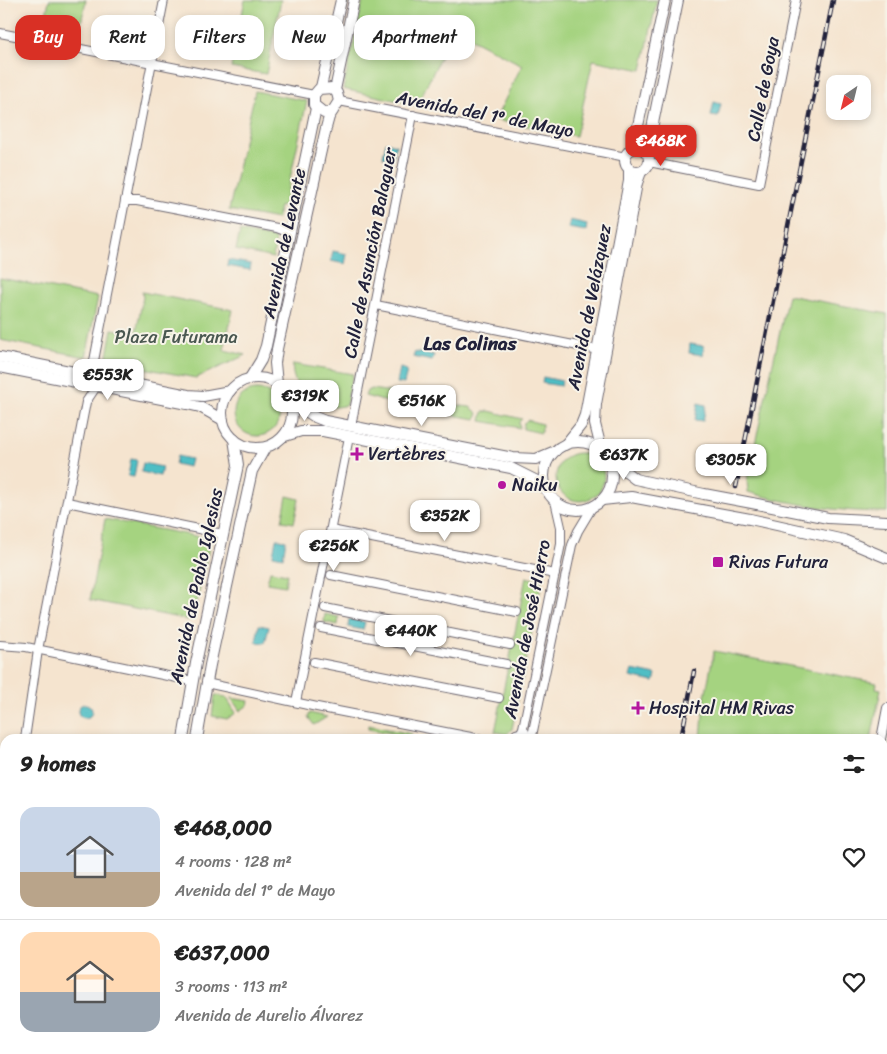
<!DOCTYPE html>
<html lang="en">
<head>
<meta charset="utf-8">
<style>
  body { margin:0; font-family:Sriracha,sans-serif; background:#f6f6f6; color:#222; height:100vh; display:flex; flex-direction:column; font-size:19px; white-space:nowrap }
  * { box-sizing:border-box; margin:0 }
  p { font-size:16px; color:#767676 }
  .icon { flex:none; width:28px; height:28px; fill:none; stroke:currentColor; stroke-width:2; stroke-linecap:round; stroke-linejoin:round }
  .map { position:relative; flex:1; overflow:hidden }
  .drawer { position:absolute; left:0px; top:734px; width:888px; height:321px; display:flex; flex-direction:column; background:#fff; border-radius:15px 15px 0 0; box-shadow:0 2px 8px #0003 }
  .drawer>* { flex:none }
  .hud { position:absolute; left:15px; top:15px; width:500px; height:45px; display:flex; gap:10px }
  .needle { width:32px; rotate:215deg }
  .tools { position:absolute; left:826px; top:75px; display:grid; gap:10px }
  .tools a { display:grid; place-items:center; width:45px; height:45px; border-radius:10px; background:#fff; box-shadow:0 2px 8px #0003; font-size:25px }
  .price { position:absolute; translate:-50% -42px; padding:0 11px; border-radius:10px; background:#fff; color:#222; font-size:16px; line-height:32px; filter:drop-shadow(0 1px 2px #0008) }
  .price::after { content:''; position:absolute; left:50%; top:30px; width:15px; height:11px; margin-left:-8px; background:inherit; clip-path:polygon(0 0,100% 0,50% 100%) }
  .price.on { background:#d93025; color:#fff }
  ul { padding:0; list-style:none }
  li { display:flex; align-items:center; gap:15px; height:125px; padding:0 20px }
  li+li { border-top:1px solid #e0e0e0 }
  li span { display:grid; place-items:center; flex:none; width:140px; height:100px; border-radius:15px; color:#555 }
  li>.icon { margin-inline-start:auto }
  span .icon { width:60px; height:60px; fill:#fffc; stroke-width:1 }
  li b { font-size:21px }
  h2 { display:flex; justify-content:space-between; align-items:center; height:60px; padding:0 20px; font-size:21px }
  .chip { padding:0 18px; border-radius:15px; background:#fff; box-shadow:0 2px 8px #0003; font-size:18px; line-height:45px }
  .chip.on { background:#d93025; color:#fff }
  .map>svg:first-child { display:block }
  .green { fill:#a5d380; stroke:#647a5e }
  .water { fill:#50bec4; stroke:#397080 }
  .lines { fill:none; stroke-linecap:round; stroke-linejoin:round }
  .street-casing { stroke:#6c666f; stroke-width:10 }
  .secondary-casing { stroke:#6c666f; stroke-width:12 }
  .street { stroke:#fff; stroke-width:8 }
  .secondary { stroke:#fff; stroke-width:10 }
  .rail-casing { stroke:#22223b; stroke-width:4.5 }
  .rail { stroke:#f7f3e8; stroke-width:2.5; stroke-dasharray:8; stroke-linecap:butt }
  .secondary-bridge-casing { stroke:#6c666f; stroke-width:12; stroke-linecap:butt }
  .secondary-bridge { stroke:#fff; stroke-width:10 }
  .poi-dot { fill:#b5179e; stroke:#f7f3e8; stroke-width:2 }
  .labels { text-anchor:middle; dominant-baseline:central; stroke-width:4; stroke-linejoin:round; paint-order:stroke }
  .street-label { font-size:18px; fill:#22223b; stroke:#f7f3e8 }
  .park-label { font-size:18px; fill:#495750; stroke:#f7f3e8 }
  .poi-label { font-size:18px; fill:#22223b; stroke:#f7f3e8; text-anchor:start }
  .neighbourhood-label { font-size:19px; font-weight:bold; fill:#22223b; stroke:#f7f3e8 }
</style>
</head>
<body>
<div class="map">
<svg width="887" height="1054" viewBox="0 0 887 1054">
  <rect width="100%" height="100%" fill="#f7f3e8"/>
  <filter id="ink" filterUnits="userSpaceOnUse"><feTurbulence type="fractalNoise" baseFrequency=".02" numOctaves="2"/><feDisplacementMap in="SourceGraphic" scale="10" xChannelSelector="R" yChannelSelector="G"/><feConvolveMatrix kernelMatrix="1 2 1 2 8 2 1 2 1" color-interpolation-filters="sRGB"/></filter>
  <filter id="wash" filterUnits="userSpaceOnUse"><feTurbulence type="fractalNoise" baseFrequency=".0096" numOctaves="4" result="noise"/><feDisplacementMap in="SourceGraphic" scale="20" xChannelSelector="R" yChannelSelector="G"/><feGaussianBlur stdDeviation="1.12" result="paint"/><feColorMatrix in="noise" values="0 0 0 0 0 0 0 0 0 0 0 0 0 0 0 0 0 1.4 0 .05"/><feComposite in="paint" operator="in"/></filter>
  <g filter="url(#wash)">
    <rect width="100%" height="100%" fill="#f5e4cf"/>
    <g class="green">
      <polygon points="49,0 86,0 78,37 43,30"/>
      <polygon points="245,0 281,0 266,74 231,68"/>
      <polygon points="346,0 348,0 335,60 333,60"/>
      <polygon points="363,0 657,0 642,70 593,60 576,136 495,120 522,65 454,30 417,105 343,89"/>
      <polygon points="255,91 307,101 284,207 280,206 277,219 229,210"/>
      <polygon points="240,231 276,239 273,258 236,250"/>
      <polygon points="0,278 98,297 86,357 0,340"/>
      <polygon points="142,292 233,310 224,350 246,355 196,378 106,361 112,329 136,333 143,297"/>
      <path d="M 788,295 L 887,314 L 887,512 C 840,512 793,505 748,492 L 747,480 Z"/>
      <path d="M 293,364 L 353,374 L 346,405 C 342,406 339,407 334,407 C 314,404 289,387 293,364 Z"/>
      <polygon points="372,389 398,393 402,399 395,404 365,396 367,391"/>
      <circle cx="257" cy="413" r="23"/>
      <polygon points="417,398 439,401 442,404 435,412 414,407 411,402"/>
      <polygon points="446,404 470,407 478,413 476,419 439,413"/>
      <polygon points="489,411 522,419 519,422 520,428 481,421 483,412"/>
      <polygon points="527,420 542,424 541,433 523,429 524,423"/>
      <circle cx="580" cy="477" r="24"/>
      <polygon points="287,496 299,499 294,523 282,521"/>
      <polygon points="105,519 211,539 195,611 192,610 189,620 90,600"/>
      <polygon points="270,571 287,574 285,586 267,583"/>
      <polygon points="526,577 542,581 512,729 507,734 495,732"/>
      <polygon points="325,614 339,617 338,625 324,622"/>
      <polygon points="714,651 877,683 876,688 881,689 871,739 701,739 704,702"/>
      <polygon points="215,695 226,697 236,713 227,719 212,716"/>
      <polygon points="231,698 249,701 248,705 240,711"/>
      <polygon points="310,713 327,717 314,725 308,717"/>
      <polygon points="368,725 412,734 411,737 368,729"/>
      <polygon points="254,1050 284,1050 284,1054 211,1053"/>
      <polygon points="303,1050 487,1050 487,1054 304,1054"/>
      <rect x="502" y="1050" width="39" height="4"/>
      <polygon points="698,1050 856,1050 857,1054 699,1054"/>
    </g>
    <g class="water">
      <polygon points="714,102 721,104 718,117 711,116"/>
      <polygon points="386,142 396,145 393,159 383,157"/>
      <polygon points="570,220 587,224 586,231 568,228"/>
      <polygon points="333,251 347,254 345,264 331,261"/>
      <polygon points="228,260 251,264 250,270 227,266"/>
      <polygon points="690,344 704,346 703,355 689,353"/>
      <polygon points="415,352 434,355 432,361 413,357"/>
      <polygon points="400,368 407,370 404,384 397,383"/>
      <polygon points="543,377 562,381 561,386 542,383"/>
      <polygon points="698,403 706,405 703,421 695,420"/>
      <polygon points="177,456 191,459 189,467 175,464"/>
      <polygon points="131,459 137,460 134,477 128,476"/>
      <polygon points="143,463 162,467 160,476 141,472"/>
      <polygon points="444,505 458,508 456,516 442,513"/>
      <polygon points="461,512 476,515 475,523 459,520"/>
      <polygon points="276,539 286,540 283,557 273,555"/>
      <polygon points="349,619 365,622 363,630 348,627"/>
      <polygon points="259,625 269,627 265,643 256,642"/>
      <polygon points="632,670 656,675 654,682 630,677"/>
      <circle cx="85" cy="711" r="7"/>
    </g>
  </g>
  <g filter="url(#ink)">
    <g class="lines">
      <defs>
        <g id="street">
          <polyline points="0,33 314,95"/>
          <polyline points="339,101 626,157"/>
          <polyline points="649,162 759,184 796,0"/>
          <polyline points="125,201 137,201 277,228 290,233"/>
          <polyline points="376,305 598,350"/>
          <polyline points="96,376 93,366 164,0"/>
          <polyline points="351,426 413,115"/>
          <polyline points="67,502 223,534"/>
          <polyline points="331,530 555,574"/>
          <polyline points="331,575 517,612"/>
          <polyline points="325,608 510,645"/>
          <polyline points="321,628 506,664"/>
          <polyline points="0,645 26,647 192,681"/>
          <polyline points="314,662 499,698"/>
          <polyline points="206,683 317,707 481,739"/>
          <polyline points="296,702 349,437"/>
          <polyline points="521,732 523,728 561,544 561,527 555,501"/>
          <polyline points="532,736 572,545 578,531 593,506"/>
          <polyline points="25,739 38,650 86,402 96,387"/>
          <polyline points="512,739 516,734 525,732"/>
          <polyline points="881,739 887,708"/>
          <polyline points="0,788 5,788"/>
          <polyline points="882,815 887,816"/>
          <polyline points="0,927 5,927"/>
          <polyline points="19,1050 19,1054"/>
          <polyline points="293,1050 294,1054"/>
          <polyline points="499,1050 499,1054"/>
          <polyline points="544,1050 545,1054"/>
          <polyline points="867,1050 868,1054"/>
          <polyline points="143,1054 162,1054"/>
        </g>
        <g id="secondary">
          <polyline points="321,87 341,0"/>
          <polyline points="335,90 354,0"/>
          <circle cx="637" cy="160" r="12"/>
          <polyline points="633,149 665,0"/>
          <polyline points="647,153 678,0"/>
          <polyline points="0,357 188,395 203,396 230,391"/>
          <polyline points="0,367 187,404 200,407 223,420"/>
          <circle cx="257" cy="413" r="35"/>
          <polyline points="250,378 261,360 266,346 316,108"/>
          <polyline points="277,384 275,363 277,349 326,128 329,117 339,101 337,93 332,88 319,89 314,95 314,105 324,113 333,111"/>
          <polyline points="291,401 315,417 325,421 513,458 536,459 555,451"/>
          <polyline points="285,436 301,431 323,431 511,468 537,481 549,493"/>
          <circle cx="578" cy="476" r="34"/>
          <polyline points="565,445 581,425 585,415 629,181 629,169"/>
          <polyline points="602,452 595,424 596,404 637,183 641,172"/>
          <polyline points="609,459 635,479 704,494"/>
          <polyline points="602,500 631,497 701,510"/>
          <polyline points="752,503 828,518 887,521"/>
          <polyline points="750,519 844,540 887,558"/>
          <polyline points="183,739 196,663 238,465 234,439"/>
          <polyline points="197,739 210,665 252,471 265,448"/>
          <polyline points="201,1050 204,1054"/>
          <polyline points="168,1054 171,1050"/>
        </g>
      </defs>
      <use href="#street" class="street-casing"/>
      <use href="#secondary" class="secondary-casing"/>
      <use href="#street" class="street"/>
      <use href="#secondary" class="secondary"/>
      <defs>
        <g id="rail">
          <polyline points="736,487 833,0"/>
          <polyline points="681,739 694,671"/>
          <polyline points="677,1050 677,1054"/>
        </g>
      </defs>
      <use href="#rail" class="rail-casing"/>
      <use href="#rail" class="rail"/>
      <defs>
        <g id="secondary-bridge">
          <polyline points="704,494 752,503"/>
          <polyline points="701,510 750,519"/>
        </g>
      </defs>
      <use href="#secondary-bridge" class="secondary-bridge-casing"/>
      <use href="#secondary-bridge" class="secondary-bridge"/>
    </g>
  </g>
  <g class="poi-dot">
    <path d="M354.5 446.5h5v5h5v5h-5v5h-5v-5h-5v-5h5z"/>
    <circle cx="502" cy="485" r="5"/>
    <rect x="712" y="556" width="12" height="12" rx="2.5"/>
    <path d="M635.5 700.5h5v5h5v5h-5v5h-5v-5h-5v-5h5z"/>
  </g>
  <g class="labels">
    <g class="street-label">
      <text transform="translate(763 89) rotate(-79)">Calle de Goya</text>
      <text transform="translate(485 114) rotate(11)">Avenida del 1º de Mayo</text>
      <text transform="translate(284 243) rotate(-78)">Avenida de Levante</text>
      <text transform="translate(370 253) rotate(-79)">Calle de Asunción Balaguer</text>
      <text transform="translate(589 307) rotate(-79)">Avenida de Velázquez</text>
      <text transform="translate(196 586) rotate(-78)">Avenida de Pablo Iglesias</text>
      <text transform="translate(527 629) rotate(-79)">Avenida de José Hierro</text>
    </g>
    <g class="park-label">
      <text x="176" y="337">Plaza Futurama</text>
    </g>
    <g class="poi-label">
      <text x="368" y="454">Vertèbres</text>
      <text x="512" y="485">Naiku</text>
      <text x="729" y="562">Rivas Futura</text>
      <text x="649" y="708">Hospital HM Rivas</text>
    </g>
    <g class="neighbourhood-label">
      <text x="470" y="343">Las Colinas</text>
    </g>
  </g>
</svg>
<div class="tools">
<a><svg class="needle" viewBox="-14 -14 28 28"><path d="M0-13l5 13h-10z" fill="#e53935"/><path d="M0 13l5-13h-10z" fill="#767676"/></svg></a>
</div>
<b class="price on" style="left:661px;top:167px">€468K</b>
<b class="price" style="left:108px;top:401px">€553K</b>
<b class="price" style="left:305px;top:422px">€319K</b>
<b class="price" style="left:422px;top:427px">€516K</b>
<b class="price" style="left:624px;top:481px">€637K</b>
<b class="price" style="left:731px;top:486px">€305K</b>
<b class="price" style="left:445px;top:542px">€352K</b>
<b class="price" style="left:334px;top:572px">€256K</b>
<b class="price" style="left:411px;top:657px">€440K</b>
<div class="hud">
<a class="chip on">Buy</a>
<a class="chip">Rent</a>
<a class="chip">Filters</a>
<a class="chip">New</a>
<a class="chip">Apartment</a>
</div>
<section class="drawer">
<h2>9 homes<svg class="icon" aria-label="filters" viewBox="0 0 24 24"><path d="M4 7h16M4 17h16"/><circle cx="9" cy="7" r="2"/><circle cx="15" cy="17" r="2"/></svg></h2>
<ul>
<li><span style="background:linear-gradient(#c9d6e8 65%,#b9a48a 0)"><svg class="icon" aria-label="home" viewBox="0 0 24 24"><path d="M3 11l9-7 9 7M6 9v11h12V9"/></svg></span><div><b>€468,000</b><p>4 rooms · 128 m²</p><p>Avenida del 1º de Mayo</p></div><svg class="icon" aria-label="heart" viewBox="0 0 24 24"><path d="M12 20l-8-8c-3-5 5-10 8-4 3-6 11-1 8 4z"/></svg></li>
<li><span style="background:linear-gradient(#ffd9b3 60%,#9aa5b1 0)"><svg class="icon" aria-label="home" viewBox="0 0 24 24"><path d="M3 11l9-7 9 7M6 9v11h12V9"/></svg></span><div><b>€637,000</b><p>3 rooms · 113 m²</p><p>Avenida de Aurelio Álvarez</p></div><svg class="icon" aria-label="heart" viewBox="0 0 24 24"><path d="M12 20l-8-8c-3-5 5-10 8-4 3-6 11-1 8 4z"/></svg></li>
</ul>
</section>
</div>
</body>
</html>
